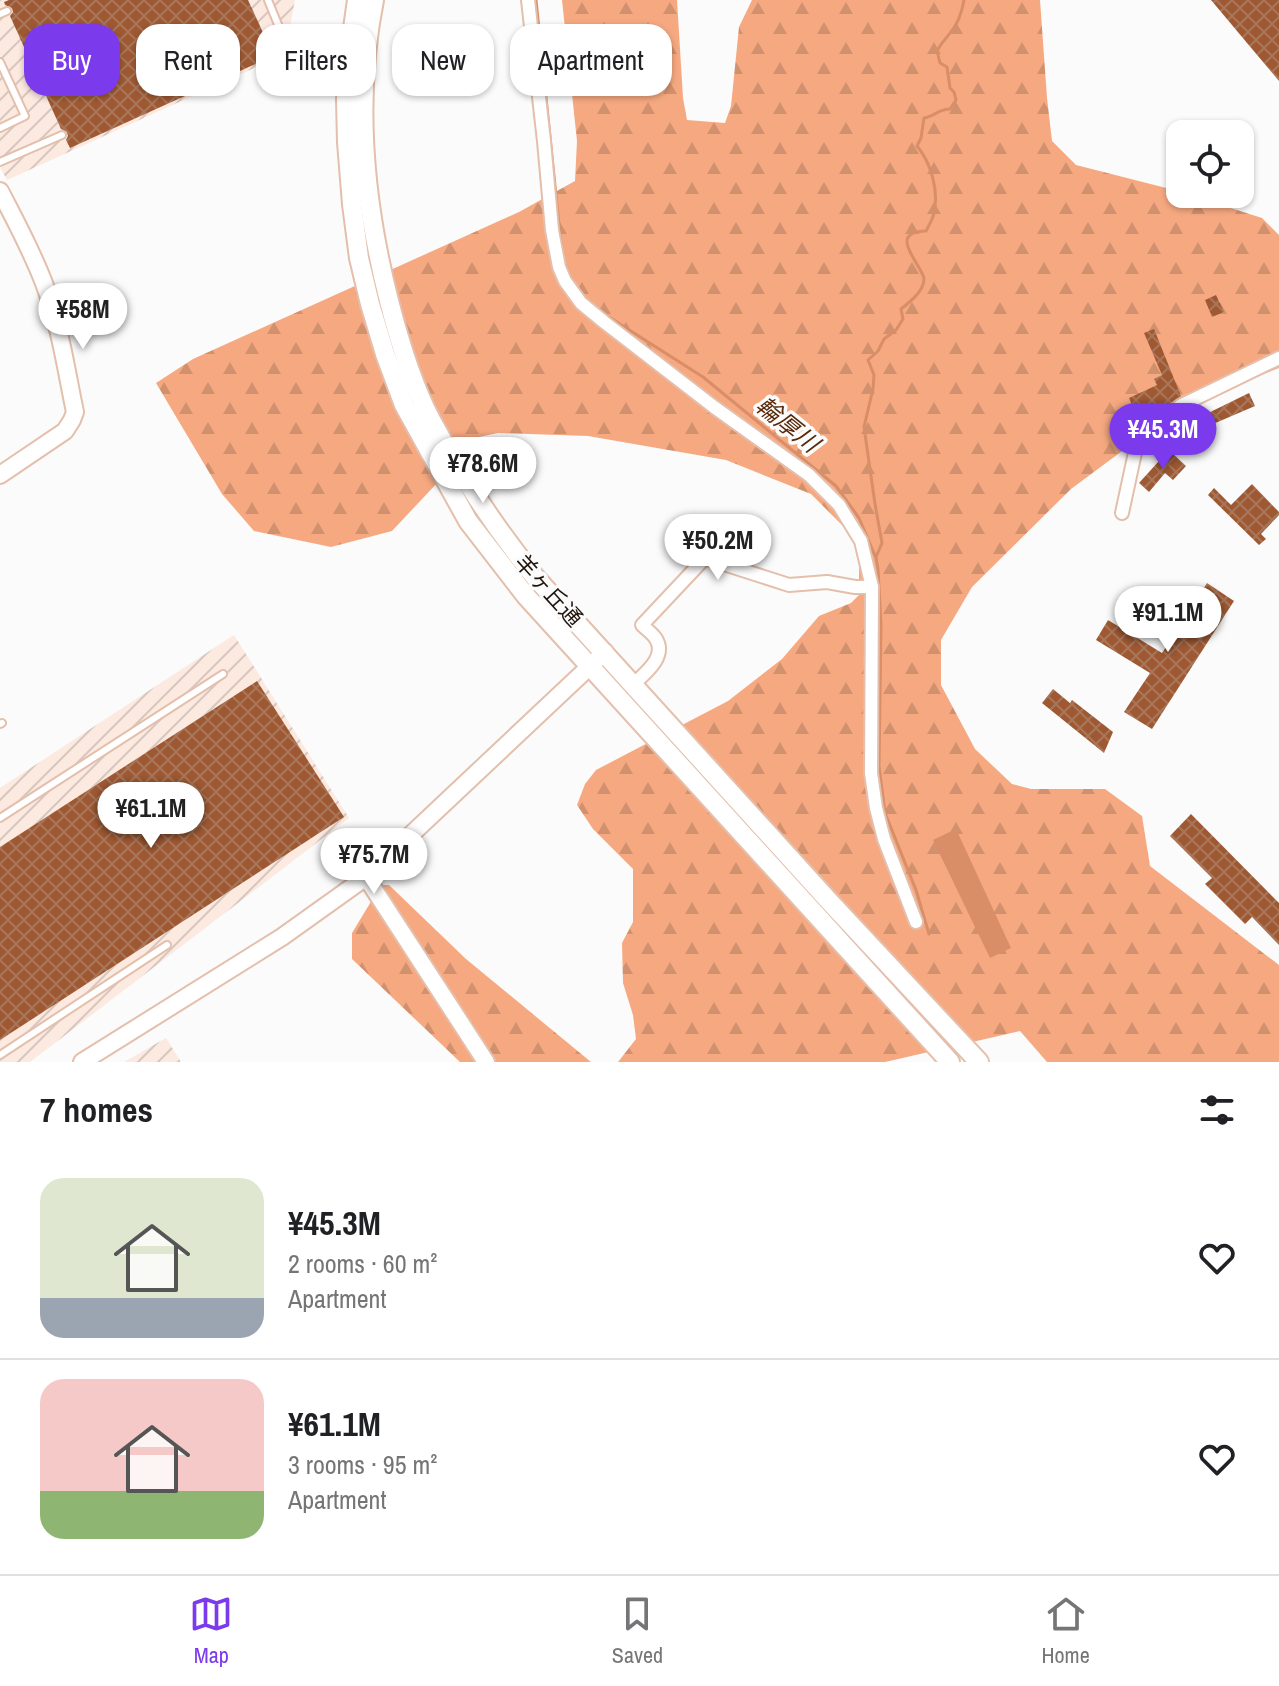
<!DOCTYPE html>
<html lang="en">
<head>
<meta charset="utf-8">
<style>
  body { margin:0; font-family:"Archivo Narrow","Noto Sans JP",sans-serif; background:#f2f2f2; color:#202124; height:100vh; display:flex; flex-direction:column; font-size:30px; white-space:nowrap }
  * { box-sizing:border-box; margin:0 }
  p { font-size:26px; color:#757577 }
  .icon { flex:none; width:44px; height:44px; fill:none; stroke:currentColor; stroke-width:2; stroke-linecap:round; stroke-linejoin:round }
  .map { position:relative; height:1062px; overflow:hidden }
  .side { display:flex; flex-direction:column; background:#fff; flex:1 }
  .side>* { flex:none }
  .hud { position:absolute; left:24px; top:24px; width:800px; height:72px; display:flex; gap:16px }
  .tools { position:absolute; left:1166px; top:120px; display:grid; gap:16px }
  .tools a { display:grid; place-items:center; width:88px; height:88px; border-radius:16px; background:#fff; box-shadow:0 2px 6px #0004; font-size:40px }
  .price { position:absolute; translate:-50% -68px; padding:0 18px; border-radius:28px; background:#fff; color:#222; font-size:26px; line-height:52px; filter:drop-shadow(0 2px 4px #0008) }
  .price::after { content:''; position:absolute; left:50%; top:48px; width:24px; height:18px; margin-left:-12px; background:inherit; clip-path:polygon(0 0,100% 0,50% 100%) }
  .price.on { background:#7c3aed; color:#fff }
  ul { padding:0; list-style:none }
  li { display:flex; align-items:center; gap:24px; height:200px; padding:0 40px }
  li+li { border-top:2px solid #e0e0e0 }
  li span { display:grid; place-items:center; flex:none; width:224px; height:160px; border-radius:24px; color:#555 }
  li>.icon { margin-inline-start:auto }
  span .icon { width:96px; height:96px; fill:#fffc; stroke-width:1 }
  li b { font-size:34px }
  h2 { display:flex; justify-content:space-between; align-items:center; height:96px; padding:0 40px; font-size:34px }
  .chip { padding:0 28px; border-radius:24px; background:#fff; box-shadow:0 2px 6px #0004; font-size:28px; line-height:72px }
  .chip.on { background:#7c3aed; color:#fff }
  .tabs { display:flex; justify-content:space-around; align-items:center; height:112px; border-top:2px solid #e0e0e0; background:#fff; font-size:22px; color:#757577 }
  .tabs a { display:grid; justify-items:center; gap:4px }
  .tabs .on { color:#7c3aed }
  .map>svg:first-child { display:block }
  .industrial { fill:url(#industrial-furrows) }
  .forest { fill:url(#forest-firs) }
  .water { fill:#d98e67 }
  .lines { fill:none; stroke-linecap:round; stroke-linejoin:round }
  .stream { stroke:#d98e67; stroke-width:3 }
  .building { fill:url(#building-cross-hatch) }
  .service-casing { stroke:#e3bfac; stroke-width:10 }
  .minor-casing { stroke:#e3bfac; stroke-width:16 }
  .tertiary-casing { stroke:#e3bfac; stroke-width:20 }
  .secondary-casing { stroke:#e3bfac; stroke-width:22 }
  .service { stroke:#fff; stroke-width:6 }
  .minor { stroke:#fff; stroke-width:12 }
  .tertiary { stroke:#fff; stroke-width:16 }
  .secondary { stroke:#fff; stroke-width:18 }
  .labels { text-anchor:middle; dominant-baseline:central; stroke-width:7; stroke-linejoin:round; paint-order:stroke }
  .street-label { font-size:22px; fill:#1f130c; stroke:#fafbfa }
  .water-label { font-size:24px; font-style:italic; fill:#59280a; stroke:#fafbfa }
</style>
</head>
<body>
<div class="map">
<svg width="1279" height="1062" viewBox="0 0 1279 1062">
  <defs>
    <pattern id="industrial-furrows" width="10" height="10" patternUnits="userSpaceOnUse" patternTransform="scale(2)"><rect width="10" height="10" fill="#fce9e0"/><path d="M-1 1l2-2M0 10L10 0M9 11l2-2" fill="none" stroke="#d8c7bf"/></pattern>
    <pattern id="forest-firs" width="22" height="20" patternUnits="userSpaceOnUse" patternTransform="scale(2)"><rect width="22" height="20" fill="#f6a981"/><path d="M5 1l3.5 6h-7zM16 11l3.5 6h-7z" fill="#d2916e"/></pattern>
    <pattern id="building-cross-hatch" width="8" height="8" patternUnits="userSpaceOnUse" patternTransform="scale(2)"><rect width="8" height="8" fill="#9f5932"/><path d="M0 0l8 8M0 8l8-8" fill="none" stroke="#a8765a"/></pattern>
  </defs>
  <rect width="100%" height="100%" fill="#fafbfa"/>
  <g class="industrial">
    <polygon points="0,0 295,0 285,54 7,180 0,167"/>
    <polygon points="234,635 349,818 30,1062 0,1062 0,788"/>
    <polygon points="166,1038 181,1062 124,1062"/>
  </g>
  <g class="forest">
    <polygon points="562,0 677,0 683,98 687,120 725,123 731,106 739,27 752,0 1040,0 1047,98 1052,141 1076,165 1178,191 1180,194 1187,194 1262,218 1279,235 1279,368 1209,396 1153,428 1071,489 972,587 941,640 941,685 975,749 1012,784 1031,789 1105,789 1142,816 1150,866 1279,965 1279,1062 1047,1062 1020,1031 885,1062 618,1062 636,1039 633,1015 623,983 622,943 633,922 633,869 593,829 577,805 585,784 596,770 728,701 782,659 819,616 851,603 859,595 859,550 848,531 811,494 726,460 588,436 498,433 474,438 439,481 392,531 331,547 254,531 222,494 156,383 193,359 519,212 575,181 577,141"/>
    <polygon points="381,885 389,885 466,959 591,1062 460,1062 352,959 352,933"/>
  </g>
  <polygon class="water" points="956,829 1011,948 990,958 933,840"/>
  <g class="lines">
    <g class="stream">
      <polyline points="536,0 560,235 564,262 572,281"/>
      <polyline points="601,312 703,377 836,486 859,518 876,558 878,569 881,625 879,766 885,813 916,890 929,934"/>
      <path d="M 876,557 L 882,543 L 875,504 L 864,427 L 873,389 L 874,375 L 868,360 L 878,351 L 884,339 L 896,330 L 903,319 L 901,309 C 910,302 924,291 924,279 C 923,266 885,232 926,231 C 929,225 933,219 934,213 C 939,190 931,163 917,146 L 921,138 L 924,118 C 935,116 939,109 950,109 L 956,100 L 954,92 L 950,88 L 947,67 L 940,63 L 937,51 C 941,43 945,40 950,33 C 958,24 962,12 964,0"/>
    </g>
  </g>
  <g class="building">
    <polygon points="9,0 248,0 266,39 262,43 263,47 267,50 270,49 273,56 70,148 66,140 68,136 67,132 61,129 10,16 13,12 12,8 5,5 4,2"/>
    <polygon points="1211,0 1279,0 1279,81"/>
    <polygon points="1216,295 1224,312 1212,317 1205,300"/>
    <polygon points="1154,329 1181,396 1160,410 1161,411 1139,421 1129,398 1157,385 1154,379 1162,375 1144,333"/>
    <polygon points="1249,393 1255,406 1199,430 1194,420"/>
    <polygon points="1169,450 1186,466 1173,480 1165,473 1149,492 1139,483"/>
    <polygon points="1252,484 1279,512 1279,515 1261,534 1266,539 1259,545 1208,495 1214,488 1231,505"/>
    <polygon points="1207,583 1234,601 1152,729 1124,712 1150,673 1096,640 1108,620 1162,653"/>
    <polygon points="257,681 344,817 0,1040 0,847"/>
    <polygon points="1053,689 1070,703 1072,700 1113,732 1104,753 1042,703"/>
    <polygon points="1191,814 1279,903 1279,945 1252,917 1245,924 1205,884 1212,878 1170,836"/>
  </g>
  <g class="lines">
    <defs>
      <g id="service">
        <polyline points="268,0 279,27 277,40 268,44"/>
        <polyline points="0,14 7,11"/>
        <polyline points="0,62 25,116 0,128"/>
        <polyline points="0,162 62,135"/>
        <polyline points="0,724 2,723"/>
        <polyline points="0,818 223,674"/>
        <polyline points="0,1055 167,945"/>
      </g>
      <g id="minor">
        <polyline points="528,0 544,141 552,230 559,267 565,281 581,303 604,322 714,407 809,475 839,505 861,541 872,587 871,773 876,808 884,839 916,922"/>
        <polyline points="1122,513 1136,448 1180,406 1279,358"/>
        <path d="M 634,684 C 645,673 667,657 656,639 C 653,634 646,629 642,625 L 705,558 L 789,585 L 827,582 L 855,587 L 872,587"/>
      </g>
      <g id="tertiary">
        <path d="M 0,191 C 16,222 33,253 45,286 C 60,326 66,369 75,412 L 72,420 L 65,431 L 0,475"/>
        <polyline points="366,877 486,1062"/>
        <polyline points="82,1062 282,937 366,877 605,652"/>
      </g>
      <g id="secondary">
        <polyline points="357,0 350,50 346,99 347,142 352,204 359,258 370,304 385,354 404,405 468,521 526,596 950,1062"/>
        <path d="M 374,0 C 354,100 364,203 389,301 C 399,340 412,384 431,420 C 461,476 496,529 535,577 L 829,901 L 979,1062"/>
      </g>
    </defs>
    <use href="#service" class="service-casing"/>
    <use href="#minor" class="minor-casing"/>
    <use href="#tertiary" class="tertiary-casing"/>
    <use href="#secondary" class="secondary-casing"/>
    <use href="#service" class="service"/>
    <use href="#minor" class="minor"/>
    <use href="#tertiary" class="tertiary"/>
    <use href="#secondary" class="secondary"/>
  </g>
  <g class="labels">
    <g class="street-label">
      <text transform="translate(549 590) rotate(48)">羊ヶ丘通</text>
    </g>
    <g class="water-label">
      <text transform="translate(788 424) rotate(39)">輪厚川</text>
    </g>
  </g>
</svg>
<div class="tools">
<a><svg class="icon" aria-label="locate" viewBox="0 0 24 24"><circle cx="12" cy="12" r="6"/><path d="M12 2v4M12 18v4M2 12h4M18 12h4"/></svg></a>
</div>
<b class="price" style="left:83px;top:351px">¥58M</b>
<b class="price on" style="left:1163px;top:471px">¥45.3M</b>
<b class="price" style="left:483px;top:505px">¥78.6M</b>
<b class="price" style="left:718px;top:582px">¥50.2M</b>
<b class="price" style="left:1168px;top:654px">¥91.1M</b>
<b class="price" style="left:151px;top:850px">¥61.1M</b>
<b class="price" style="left:374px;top:896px">¥75.7M</b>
<div class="hud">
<a class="chip on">Buy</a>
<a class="chip">Rent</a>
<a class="chip">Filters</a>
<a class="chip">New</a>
<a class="chip">Apartment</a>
</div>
</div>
<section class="side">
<h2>7 homes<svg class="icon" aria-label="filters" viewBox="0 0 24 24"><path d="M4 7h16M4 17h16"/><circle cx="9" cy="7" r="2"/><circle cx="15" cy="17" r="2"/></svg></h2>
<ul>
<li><span style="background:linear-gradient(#dfe7d0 75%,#9aa5b1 0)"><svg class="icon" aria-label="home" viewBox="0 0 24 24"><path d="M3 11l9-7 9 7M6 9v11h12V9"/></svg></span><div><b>¥45.3M</b><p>2 rooms · 60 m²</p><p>Apartment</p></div><svg class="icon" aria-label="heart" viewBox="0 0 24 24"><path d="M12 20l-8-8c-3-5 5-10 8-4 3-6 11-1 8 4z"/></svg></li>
<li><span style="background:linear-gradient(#f6c9c9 70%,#8fb573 0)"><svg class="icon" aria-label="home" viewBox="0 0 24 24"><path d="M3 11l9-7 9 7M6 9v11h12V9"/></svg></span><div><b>¥61.1M</b><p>3 rooms · 95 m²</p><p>Apartment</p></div><svg class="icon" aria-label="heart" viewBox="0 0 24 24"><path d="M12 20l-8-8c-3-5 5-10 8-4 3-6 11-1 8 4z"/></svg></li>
</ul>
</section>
<nav class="tabs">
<a class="on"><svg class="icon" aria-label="map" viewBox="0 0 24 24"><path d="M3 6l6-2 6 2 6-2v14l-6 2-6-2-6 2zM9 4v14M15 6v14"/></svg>Map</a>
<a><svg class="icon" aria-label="saved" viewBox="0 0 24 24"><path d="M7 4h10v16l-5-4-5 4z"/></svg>Saved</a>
<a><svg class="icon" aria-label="home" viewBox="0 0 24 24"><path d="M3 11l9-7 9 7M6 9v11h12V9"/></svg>Home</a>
</nav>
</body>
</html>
